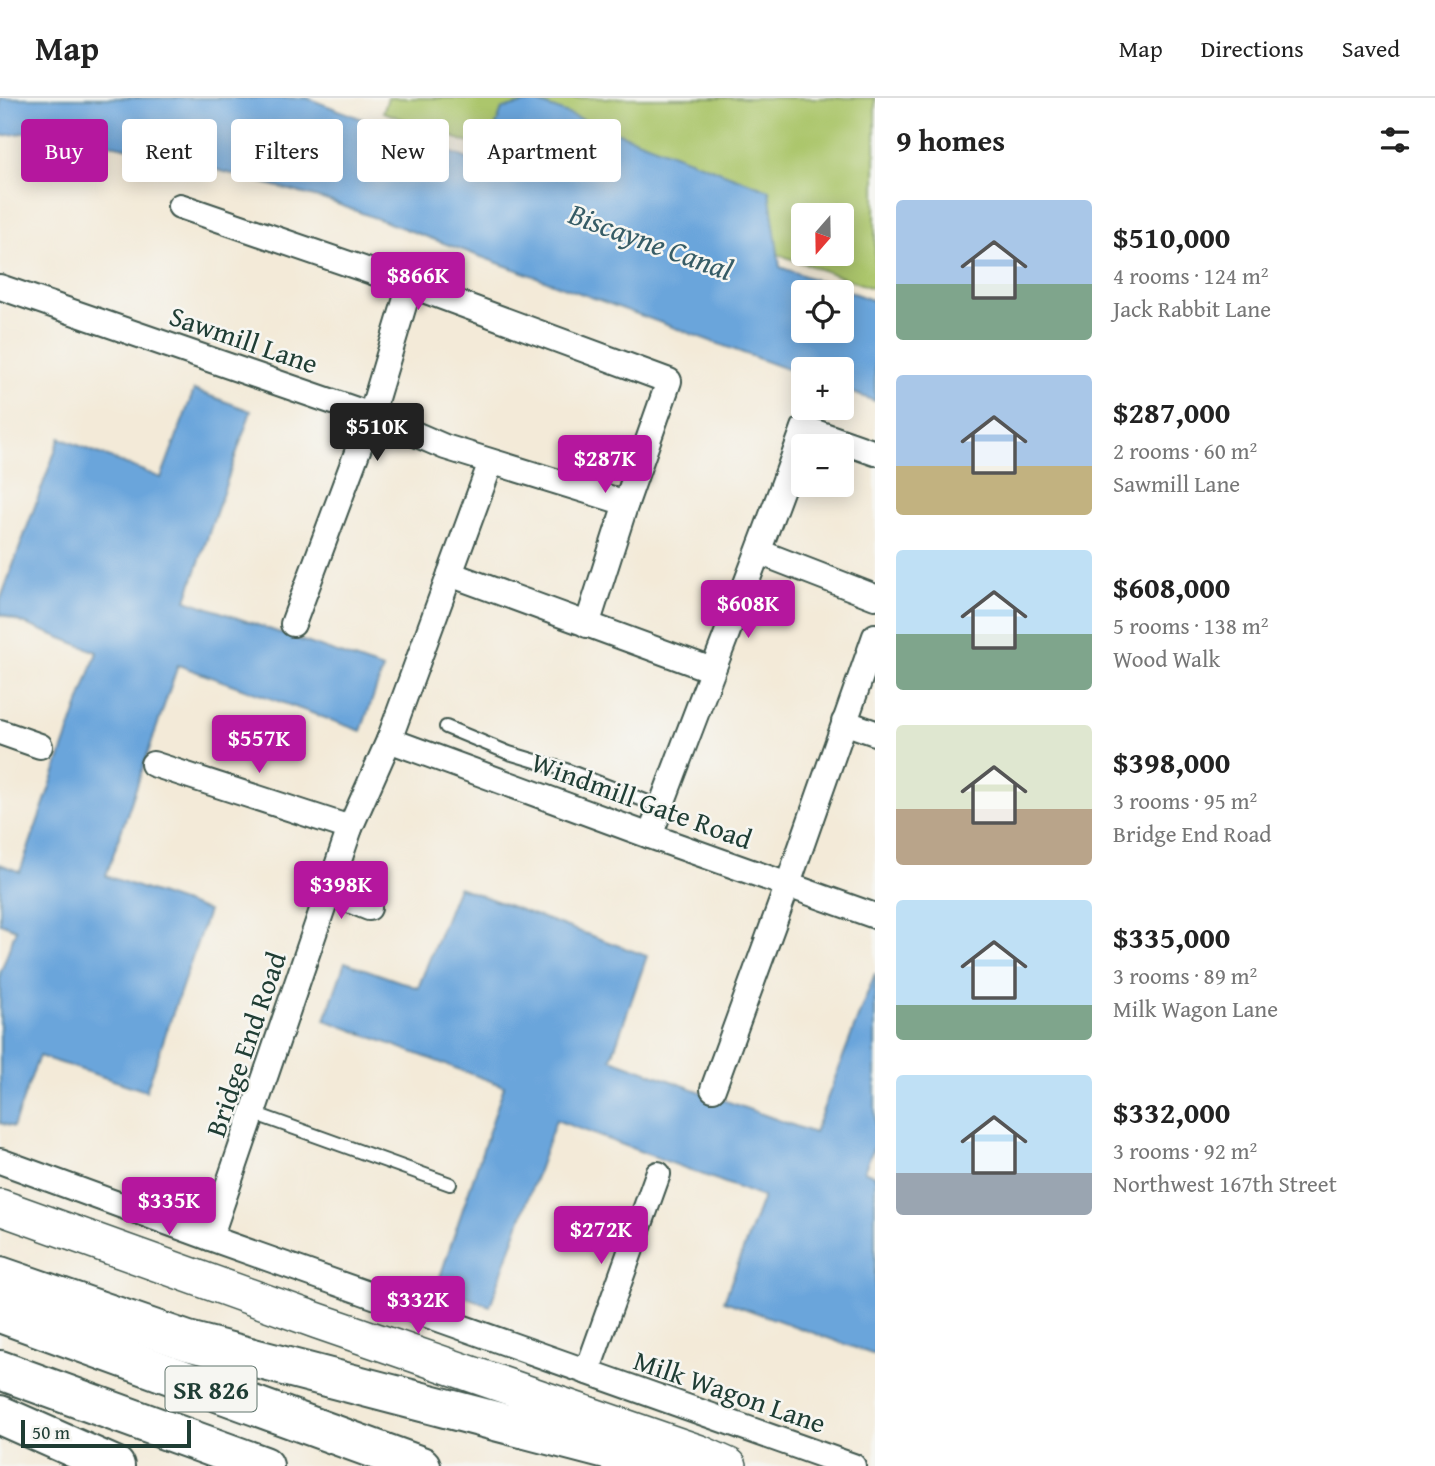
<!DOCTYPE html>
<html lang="en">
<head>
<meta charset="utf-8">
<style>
  body { margin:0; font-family:"Gentium Book Plus",serif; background:#f6f6f6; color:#222; height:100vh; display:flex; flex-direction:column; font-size:26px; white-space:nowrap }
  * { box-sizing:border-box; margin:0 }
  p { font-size:23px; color:#767676 }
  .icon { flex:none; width:38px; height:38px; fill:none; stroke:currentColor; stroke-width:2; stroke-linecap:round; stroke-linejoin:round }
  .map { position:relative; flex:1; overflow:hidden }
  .details { display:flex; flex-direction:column; background:#fff; width:560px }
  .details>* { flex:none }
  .guide { position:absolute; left:21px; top:21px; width:665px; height:63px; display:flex; gap:14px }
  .needle { width:46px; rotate:200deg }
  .buttons { position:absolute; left:791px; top:105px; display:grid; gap:14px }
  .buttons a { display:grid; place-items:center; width:63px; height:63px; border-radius:7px; background:#fff; box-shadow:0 4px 18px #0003; font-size:35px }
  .scale { position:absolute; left:21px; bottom:18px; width:170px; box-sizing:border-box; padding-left:7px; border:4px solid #1f3d34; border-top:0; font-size:19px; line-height:24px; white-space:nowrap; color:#1f3d34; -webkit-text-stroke:5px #f6f6f2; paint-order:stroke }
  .price { position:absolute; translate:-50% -60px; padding:0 16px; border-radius:7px; background:#b5179e; color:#fff; font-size:23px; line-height:46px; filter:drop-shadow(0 2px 4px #0008) }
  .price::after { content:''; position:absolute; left:50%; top:42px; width:21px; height:16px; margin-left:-10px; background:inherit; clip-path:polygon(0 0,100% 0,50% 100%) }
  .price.current { background:#222; color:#fff }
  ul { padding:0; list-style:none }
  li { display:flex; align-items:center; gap:21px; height:175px; padding:0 21px }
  li span { display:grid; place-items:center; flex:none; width:196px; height:140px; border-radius:7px; color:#555 }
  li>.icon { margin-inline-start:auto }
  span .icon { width:84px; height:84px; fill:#fffc; stroke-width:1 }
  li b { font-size:30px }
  h2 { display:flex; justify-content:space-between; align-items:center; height:84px; padding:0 21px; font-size:30px }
  .chip { padding:0 24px; border-radius:7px; background:#fff; box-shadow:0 4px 18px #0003; font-size:24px; line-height:63px }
  .chip.current { background:#b5179e; color:#fff }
  header { display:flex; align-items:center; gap:42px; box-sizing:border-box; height:98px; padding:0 35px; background:#fff; border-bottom:2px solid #e0e0e0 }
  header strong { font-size:33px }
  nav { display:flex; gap:38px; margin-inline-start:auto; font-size:24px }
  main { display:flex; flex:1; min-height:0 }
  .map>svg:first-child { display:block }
  .green { fill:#acc66c; stroke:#668250; stroke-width:2; fill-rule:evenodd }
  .water { fill:#6ba5db; stroke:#457188; stroke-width:2; fill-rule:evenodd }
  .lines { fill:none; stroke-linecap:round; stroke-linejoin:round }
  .lane-casing { stroke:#3f574d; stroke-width:16 }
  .street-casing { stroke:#3f574d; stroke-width:28 }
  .secondary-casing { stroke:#3f574d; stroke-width:38 }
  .highway-casing { stroke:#3f574d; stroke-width:42 }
  .lane { stroke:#fff; stroke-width:12 }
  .street { stroke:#fff; stroke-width:24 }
  .secondary { stroke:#fff; stroke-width:35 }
  .highway { stroke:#fff; stroke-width:38 }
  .labels { text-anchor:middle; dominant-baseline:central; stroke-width:5; stroke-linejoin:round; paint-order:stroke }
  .shield { fill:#f6f6f2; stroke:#60746d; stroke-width:2 }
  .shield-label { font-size:26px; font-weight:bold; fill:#1f3d34 }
  .street-label { font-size:28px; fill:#1f3d34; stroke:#f6f6f2 }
  .water-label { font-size:30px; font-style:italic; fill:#365c66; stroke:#f6f6f2 }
</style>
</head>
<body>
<header>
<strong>Map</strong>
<nav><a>Map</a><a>Directions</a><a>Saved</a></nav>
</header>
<main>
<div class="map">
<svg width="875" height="1368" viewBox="0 0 875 1368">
  <rect width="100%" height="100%" fill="#f6f6f2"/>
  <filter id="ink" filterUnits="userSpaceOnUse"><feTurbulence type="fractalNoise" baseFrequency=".0143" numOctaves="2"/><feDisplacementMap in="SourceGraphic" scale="14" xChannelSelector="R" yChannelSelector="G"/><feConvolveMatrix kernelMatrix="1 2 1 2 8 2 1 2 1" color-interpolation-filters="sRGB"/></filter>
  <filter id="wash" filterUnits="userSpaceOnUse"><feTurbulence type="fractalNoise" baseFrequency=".00686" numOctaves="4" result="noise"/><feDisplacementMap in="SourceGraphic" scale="28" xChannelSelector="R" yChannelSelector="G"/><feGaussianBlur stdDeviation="1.57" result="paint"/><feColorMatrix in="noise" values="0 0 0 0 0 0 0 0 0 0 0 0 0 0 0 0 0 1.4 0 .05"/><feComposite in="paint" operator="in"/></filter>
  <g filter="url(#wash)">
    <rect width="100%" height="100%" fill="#f3ead8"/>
    <path class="green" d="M 388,0 L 875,0 L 875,191 L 383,14 ZM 803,117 L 842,117 L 842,156 L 803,156 Z"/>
    <g class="water">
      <path d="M 0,0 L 307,0 L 473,63 L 485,57 L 502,11 L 534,3 L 769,92 L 780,169 L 875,203 L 875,303 L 842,291 L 842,271 L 803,271 L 803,277 L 329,103 L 167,58 L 45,32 L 0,38 ZM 803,194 L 842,194 L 842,233 L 803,233 Z"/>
      <polygon points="194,292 251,313 186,502 383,571 361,633 178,567 106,778 208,813 146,993 39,958 13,1029 0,1025 0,876 16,831 0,825 0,766 20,774 97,554 0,516 0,503 60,340 161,380"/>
      <polygon points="458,789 647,858 611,961 814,1035 875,875 875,1046 864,1073 875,1078 875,1257 724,1203 763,1099 556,1022 490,1208 437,1188 504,988 325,922 345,864 418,890"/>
    </g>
  </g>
  <g filter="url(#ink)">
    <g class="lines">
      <defs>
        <g id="lane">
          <polyline points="446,629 509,655 566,672 661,709"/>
          <polyline points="253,1015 450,1086"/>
        </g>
        <g id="street">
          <polyline points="180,108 410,187 669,283 626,405 587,527"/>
          <polyline points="0,189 371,317 445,349 626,405"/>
          <polyline points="759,454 875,499"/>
          <polyline points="450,476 712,572"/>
          <polyline points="293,526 371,317 410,187"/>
          <polyline points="844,624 875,635"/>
          <polyline points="0,634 40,648"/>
          <polyline points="389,642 650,738 875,818"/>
          <polyline points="153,666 350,730"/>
          <path d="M 650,738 C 700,602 755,467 804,330 L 875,355"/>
          <polyline points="329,794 369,810"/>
          <polyline points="713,991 788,786 875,538"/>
          <polyline points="0,1063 210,1140 853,1368"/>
          <polyline points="210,1140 350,730 389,642 491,364"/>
          <polyline points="587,1274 658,1076"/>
        </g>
        <polyline id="secondary" points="0,1109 318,1223 700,1355 729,1368"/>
        <g id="highway">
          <polyline points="0,1178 188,1243 668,1368"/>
          <polyline points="0,1215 421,1368"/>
          <polyline points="0,1272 264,1368"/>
          <polyline points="0,1317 115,1368"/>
        </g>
      </defs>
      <use href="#lane" class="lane-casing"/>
      <use href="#street" class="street-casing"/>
      <use href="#secondary" class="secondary-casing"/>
      <use href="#highway" class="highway-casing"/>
      <use href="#lane" class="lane"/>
      <use href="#street" class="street"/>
      <use href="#secondary" class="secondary"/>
      <use href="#highway" class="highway"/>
    </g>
  </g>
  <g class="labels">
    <rect class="shield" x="165.5" y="1268.5" width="91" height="45" rx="5"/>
    <g class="shield-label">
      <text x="211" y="1291">SR 826</text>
    </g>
    <g class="street-label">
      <text transform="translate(244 241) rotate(19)">Sawmill Lane</text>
      <text transform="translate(642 702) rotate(20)">Windmill Gate Road</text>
      <text transform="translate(245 946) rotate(-71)">Bridge End Road</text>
      <text transform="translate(730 1293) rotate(19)">Milk Wagon Lane</text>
    </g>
    <g class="water-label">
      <text transform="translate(651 143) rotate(20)">Biscayne Canal</text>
    </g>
  </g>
</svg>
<div class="buttons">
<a><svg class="needle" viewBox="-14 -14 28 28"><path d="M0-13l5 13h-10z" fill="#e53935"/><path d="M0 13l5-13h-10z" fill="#767676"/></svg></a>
<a><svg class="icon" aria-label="locate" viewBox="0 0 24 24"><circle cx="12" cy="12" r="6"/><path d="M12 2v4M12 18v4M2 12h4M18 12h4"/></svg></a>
<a>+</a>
<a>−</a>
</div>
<div class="scale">50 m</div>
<b class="price" style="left:418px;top:214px">$866K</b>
<b class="price current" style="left:377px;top:365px">$510K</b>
<b class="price" style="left:605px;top:397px">$287K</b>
<b class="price" style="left:748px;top:542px">$608K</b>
<b class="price" style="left:259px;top:677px">$557K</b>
<b class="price" style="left:341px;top:823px">$398K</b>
<b class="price" style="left:169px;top:1139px">$335K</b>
<b class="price" style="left:601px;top:1168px">$272K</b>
<b class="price" style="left:418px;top:1238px">$332K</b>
<div class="guide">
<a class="chip current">Buy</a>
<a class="chip">Rent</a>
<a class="chip">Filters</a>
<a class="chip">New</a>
<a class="chip">Apartment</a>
</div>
</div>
<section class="details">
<h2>9 homes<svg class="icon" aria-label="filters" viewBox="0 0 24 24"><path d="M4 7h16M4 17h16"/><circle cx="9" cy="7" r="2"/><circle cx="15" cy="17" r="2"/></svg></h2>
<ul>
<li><span style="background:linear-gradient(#a9c7e8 60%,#7fa58c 0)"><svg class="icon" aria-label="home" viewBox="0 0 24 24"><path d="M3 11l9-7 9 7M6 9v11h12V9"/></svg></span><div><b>$510,000</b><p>4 rooms · 124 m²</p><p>Jack Rabbit Lane</p></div></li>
<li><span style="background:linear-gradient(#a9c7e8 65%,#c2b280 0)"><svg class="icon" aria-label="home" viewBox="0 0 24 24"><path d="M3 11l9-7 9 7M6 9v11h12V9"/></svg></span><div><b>$287,000</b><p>2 rooms · 60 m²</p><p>Sawmill Lane</p></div></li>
<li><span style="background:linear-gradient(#bfe0f5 60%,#7fa58c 0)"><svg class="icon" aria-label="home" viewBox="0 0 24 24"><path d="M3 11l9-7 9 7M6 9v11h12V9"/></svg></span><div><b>$608,000</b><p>5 rooms · 138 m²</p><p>Wood Walk</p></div></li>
<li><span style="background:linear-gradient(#dfe7d0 60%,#b9a48a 0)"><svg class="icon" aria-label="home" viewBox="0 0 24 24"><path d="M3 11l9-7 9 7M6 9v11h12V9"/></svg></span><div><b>$398,000</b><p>3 rooms · 95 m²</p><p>Bridge End Road</p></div></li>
<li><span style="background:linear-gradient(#bfe0f5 75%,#7fa58c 0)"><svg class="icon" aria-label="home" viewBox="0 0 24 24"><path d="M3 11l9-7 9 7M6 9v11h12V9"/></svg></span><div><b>$335,000</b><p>3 rooms · 89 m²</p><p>Milk Wagon Lane</p></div></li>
<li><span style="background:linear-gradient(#bfe0f5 70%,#9aa5b1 0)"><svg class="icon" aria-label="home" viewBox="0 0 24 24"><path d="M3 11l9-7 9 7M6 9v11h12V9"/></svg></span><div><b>$332,000</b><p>3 rooms · 92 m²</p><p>Northwest 167th Street</p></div></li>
</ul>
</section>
</main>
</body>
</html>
